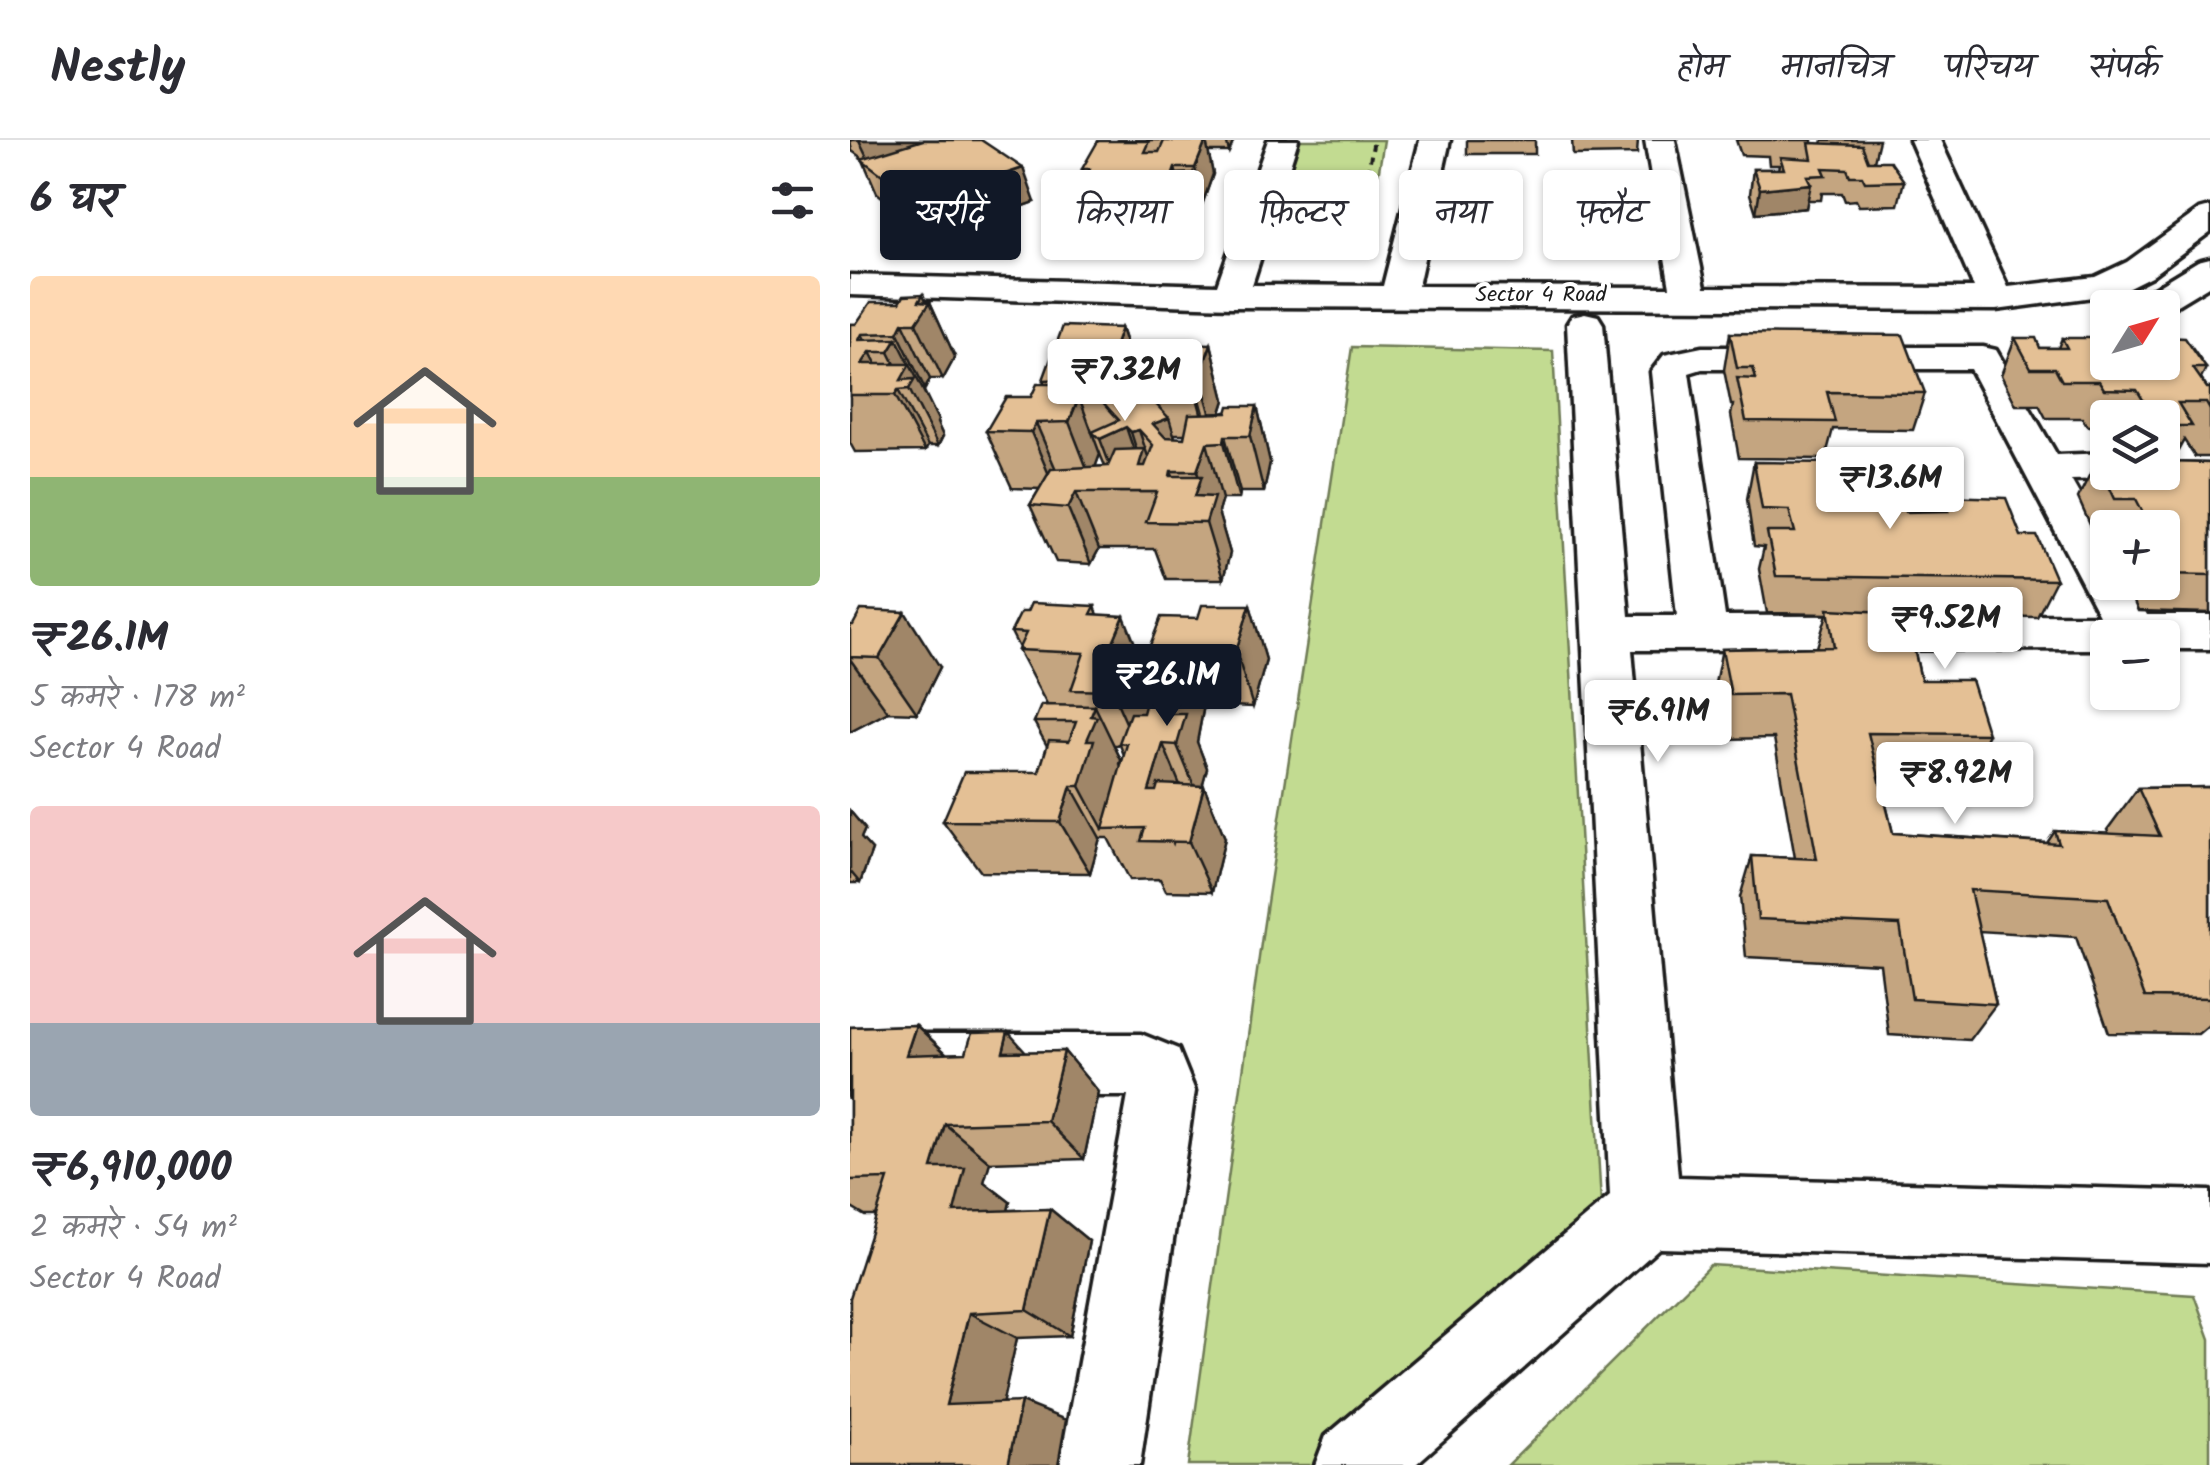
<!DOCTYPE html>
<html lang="hi">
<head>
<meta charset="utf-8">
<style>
  body { margin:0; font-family:Kalam,"Playpen Sans Deva",sans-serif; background:#f2f2f3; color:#2b2b33; height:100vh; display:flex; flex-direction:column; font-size:38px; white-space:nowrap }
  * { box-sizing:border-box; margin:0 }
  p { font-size:32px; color:#7c7c81 }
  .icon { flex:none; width:55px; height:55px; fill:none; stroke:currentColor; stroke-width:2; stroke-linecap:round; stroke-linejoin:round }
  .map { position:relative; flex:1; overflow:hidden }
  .side { display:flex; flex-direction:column; background:#fff; width:850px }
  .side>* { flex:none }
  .banner { position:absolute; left:30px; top:30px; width:950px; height:90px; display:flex; gap:20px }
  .needle { width:65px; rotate:53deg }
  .tools { position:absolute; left:1240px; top:150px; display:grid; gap:20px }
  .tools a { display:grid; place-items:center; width:90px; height:90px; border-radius:10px; background:#fff; box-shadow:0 2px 8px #0004; font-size:50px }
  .price { position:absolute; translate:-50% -85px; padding:0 22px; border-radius:10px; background:#fff; color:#222; font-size:32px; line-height:65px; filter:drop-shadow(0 2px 5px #0008) }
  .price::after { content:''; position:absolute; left:50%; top:60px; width:30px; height:22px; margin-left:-15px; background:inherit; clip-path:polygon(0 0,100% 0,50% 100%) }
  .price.on { background:#111827; color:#fff }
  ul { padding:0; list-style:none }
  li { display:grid; align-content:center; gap:20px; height:530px; padding:0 30px }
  li span { display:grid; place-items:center; height:310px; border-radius:10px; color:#555 }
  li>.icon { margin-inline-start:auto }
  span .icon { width:180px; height:180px; fill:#fffc; stroke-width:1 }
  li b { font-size:42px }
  h2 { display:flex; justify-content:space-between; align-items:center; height:120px; padding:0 30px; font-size:42px }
  .pill { padding:0 35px; border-radius:10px; background:#fff; box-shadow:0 2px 8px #0004; font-size:35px; line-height:90px }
  .pill.on { background:#111827; color:#fff }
  header { display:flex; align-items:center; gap:60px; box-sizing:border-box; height:140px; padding:0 50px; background:#fff; border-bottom:2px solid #e1e1e2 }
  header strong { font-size:48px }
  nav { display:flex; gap:55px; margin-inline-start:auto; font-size:35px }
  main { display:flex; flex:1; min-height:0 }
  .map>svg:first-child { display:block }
  .green { fill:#c2db91; stroke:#6f7c56; stroke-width:2.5 }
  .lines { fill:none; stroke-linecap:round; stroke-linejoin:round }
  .minor-casing { stroke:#1c1c1c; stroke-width:7 }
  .path { stroke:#1c1c1c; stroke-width:4; stroke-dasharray:6 5; stroke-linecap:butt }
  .minor { fill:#fff; fill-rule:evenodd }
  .wall { fill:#c4a580; stroke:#1c1c1c; stroke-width:2.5; fill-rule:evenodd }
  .shaded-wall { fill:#a08668; stroke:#1c1c1c; stroke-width:2.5 }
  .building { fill:#e4c095; stroke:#1c1c1c; stroke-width:2.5 }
  .labels { text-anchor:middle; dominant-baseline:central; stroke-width:8; stroke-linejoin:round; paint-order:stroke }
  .far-street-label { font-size:22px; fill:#1c1c1c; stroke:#fff }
</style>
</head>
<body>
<header>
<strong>Nestly</strong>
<nav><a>होम</a><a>मानचित्र</a><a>परिचय</a><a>संपर्क</a></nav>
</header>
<main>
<section class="side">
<h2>6 घर<svg class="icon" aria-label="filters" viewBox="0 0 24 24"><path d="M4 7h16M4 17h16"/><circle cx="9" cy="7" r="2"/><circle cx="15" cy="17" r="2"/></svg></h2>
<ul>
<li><span style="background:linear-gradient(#ffd9b3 65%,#8fb573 0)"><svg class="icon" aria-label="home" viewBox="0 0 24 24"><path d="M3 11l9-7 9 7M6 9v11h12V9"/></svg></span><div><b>₹26.1M</b><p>5 कमरे · 178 m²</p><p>Sector 4 Road</p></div></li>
<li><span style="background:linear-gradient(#f6c9c9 70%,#9aa5b1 0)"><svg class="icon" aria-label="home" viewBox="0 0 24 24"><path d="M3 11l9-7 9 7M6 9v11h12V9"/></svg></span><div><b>₹6,910,000</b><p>2 कमरे · 54 m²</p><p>Sector 4 Road</p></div></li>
</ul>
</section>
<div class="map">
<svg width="1360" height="1325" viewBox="0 0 1360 1325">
  <rect width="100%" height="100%" fill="#fff"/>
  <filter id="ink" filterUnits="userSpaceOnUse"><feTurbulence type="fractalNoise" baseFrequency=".01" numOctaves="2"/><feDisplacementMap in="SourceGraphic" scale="20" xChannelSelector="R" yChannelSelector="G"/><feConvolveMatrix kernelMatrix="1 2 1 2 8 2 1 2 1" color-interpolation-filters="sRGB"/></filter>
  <g filter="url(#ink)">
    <g class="green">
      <polygon points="447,0 534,0 515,114 411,110"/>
      <polygon points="502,207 703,211 751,1064 489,1325 338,1325 413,789"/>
      <polygon points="860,1125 1344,1155 1360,1199 1360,1325 658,1325"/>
    </g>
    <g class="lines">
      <defs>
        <g id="minor">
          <polygon points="418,0 448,0 402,145 533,146 570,0 600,0 568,146 820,147 795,0 825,0 855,147 1124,148 1060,0 1090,0 1158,147 1245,137 1277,122 1349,70 1360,67 1360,92 1301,136 1265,154 1146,170 381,167 0,155 0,135 367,145"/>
          <polygon points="1360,118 1360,145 1312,174 1312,168 1279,168 1284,160 1348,121"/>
          <path d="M 735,173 L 748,176 L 753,184 L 779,476 L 827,476 L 801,232 L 814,215 L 852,207 L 1133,207 L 1146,210 L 1207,315 L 1258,313 L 1258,332 L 1275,332 L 1258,339 L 1221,340 L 1258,405 L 1258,442 L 1279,442 L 1297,475 L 1360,475 L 1360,509 L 1312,509 L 1312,498 L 1258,498 L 1258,509 L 782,510 L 828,1037 L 1360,1051 L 1360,1123 L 809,1108 L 565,1325 L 465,1325 L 476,1296 L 760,1056 L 717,184 L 722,176 ZM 852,229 L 1120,229 L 1249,475 L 875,476 L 839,233 Z"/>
          <polygon points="0,894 291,894 328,909 345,951 290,1325 210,1325 278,956 0,956"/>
        </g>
      </defs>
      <use href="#minor" class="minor-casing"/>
      <polyline class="path" points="452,94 505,98 524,0"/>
      <use href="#minor" class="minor"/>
    </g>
    <g class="wall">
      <polygon points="0,0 131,0 185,62 83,98 58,78 56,74 55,75 27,53 12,18 2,11"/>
      <polygon points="268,0 384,0 379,12 358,12 363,34 353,62 350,62 351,68 341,96 288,96 284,84 278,97 226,97 215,62 234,33 232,29"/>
      <rect x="617" y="0" width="68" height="14"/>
      <polygon points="722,0 788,0 787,14 723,15"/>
      <polygon points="886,0 962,0 962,4 972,4 973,0 1029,0 1024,21 1054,41 1048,65 1009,66 1006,60 995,61 992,53 972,53 971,60 957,60 956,68 906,73 900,54 903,29 928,29 929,25 919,25 918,16 891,15"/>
      <polygon points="76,162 80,162 105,217 93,239 80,239 75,249 73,249 88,280 87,283 93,296 88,306 78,306 75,311 5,312 0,303 0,184 6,184"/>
      <path d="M 271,188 L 279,212 L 316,211 L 361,204 L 375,260 L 371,273 L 407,266 L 420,322 L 414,352 L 390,352 L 389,359 L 372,359 L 368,372 L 380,413 L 373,439 L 316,439 L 305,409 L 249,409 L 241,424 L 206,422 L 180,365 L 190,349 L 162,348 L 136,291 L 181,257 L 195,244 L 193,240 ZM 324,294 L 335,294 L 334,298 L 325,298 ZM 250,314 L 255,326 L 245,327 Z"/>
      <polygon points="880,193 1075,253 1063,290 983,289 975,319 889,318 881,275 883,265 881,265 874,230"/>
      <polygon points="1258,197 1258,222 1312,222 1312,202 1315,197 1356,228 1351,239 1357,248 1360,248 1360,317 1345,317 1334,300 1322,322 1360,323 1360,473 1288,471 1275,442 1312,442 1312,388 1258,388 1258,396 1245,396 1228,358 1247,320 1312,332 1312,278 1258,278 1258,286 1237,286 1232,278 1196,278 1189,265 1166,265 1151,235 1165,198 1190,208 1208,208 1212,198 1251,209"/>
      <polygon points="904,322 1000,357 1055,372 1089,371 1094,356 1171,396 1206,440 1187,477 1057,475 1071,540 1138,594 1116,637 1029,636 1043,693 1197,703 1205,691 1259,694 1257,690 1288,648 1360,647 1360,884 1348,894 1259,893 1226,797 1129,791 1146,864 1119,900 1039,895 1030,824 896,817 890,757 902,716 945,718 924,598 871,599 863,553 872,509 967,507 977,474 917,473 909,429 914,407 904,406 897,359"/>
      <path d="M 400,465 L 416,520 L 403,567 L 354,565 L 347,602 L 357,628 L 352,646 L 354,646 L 375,698 L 362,752 L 316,751 L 310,739 L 280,740 L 258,698 L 250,698 L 240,733 L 131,732 L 93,681 L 189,632 L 197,606 L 184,582 L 197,565 L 168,510 L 169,508 L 161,492 L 245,466 L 248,475 L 296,531 L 293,540 L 299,553 L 306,524 L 299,508 L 348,478 ZM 264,605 L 270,605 L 274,615 L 271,626 L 271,620 Z"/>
      <polygon points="0,485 90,527 67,573 38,572 0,592"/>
      <polygon points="0,671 15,689 11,698 22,710 10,743 0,743"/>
      <polygon points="66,885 97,914 214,911 248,952 234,1019 140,1022 134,1042 160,1062 158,1070 200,1069 239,1101 220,1196 167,1198 152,1262 216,1280 0,1325 26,1076 15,1076 0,1067 0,887"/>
    </g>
    <g class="shaded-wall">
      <polygon points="9,0 102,0 21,25"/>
      <polygon points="376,0 384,0 379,12"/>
      <polygon points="356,1 363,34 353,62 345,28"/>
      <polygon points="173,28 185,62 83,98 68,63 42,43 56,74 55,75 39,40 63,32 75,60"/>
      <polygon points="325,28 333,60 343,33 351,68 341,96 332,61 323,34"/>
      <polygon points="961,44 956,68 906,73 910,49"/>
      <polygon points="274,50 284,84 278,97 268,62"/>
      <polygon points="73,154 78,165 80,162 105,217 93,239 66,183 69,161"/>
      <polygon points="53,183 80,239 75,249 48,193"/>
      <polygon points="271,188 287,237 262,213"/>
      <polygon points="12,194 22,212 20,212 43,255 12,224 9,200"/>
      <polygon points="47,199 88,280 87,283 93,296 88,306 59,249 51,240 52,238 39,212"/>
      <polygon points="361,204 375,260 365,291 350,235"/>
      <polygon points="343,235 359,291 357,295 342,239"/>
      <polygon points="255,237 269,280 251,247"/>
      <polygon points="48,250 78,306 75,311 45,255"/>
      <polygon points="229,257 250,314 241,339 219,282"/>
      <polygon points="407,266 420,322 414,352 400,296"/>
      <polygon points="319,278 335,331 321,331 337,382 335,382 303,284"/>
      <polygon points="186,283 210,339 205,349 181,292"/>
      <polygon points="276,287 289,325 290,321 281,292 289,290 308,346 307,352 270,352 250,299"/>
      <polygon points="375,296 390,352 389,359 374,302"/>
      <polygon points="357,303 372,359 368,372 380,413 373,439 356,383 345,356 350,342 347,331"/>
      <polygon points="226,352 249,409 241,424 218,368"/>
      <polygon points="400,465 416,520 403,567 386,511"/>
      <polygon points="55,472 90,527 67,573 29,518"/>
      <polygon points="274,476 296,531 293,540 300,557 286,605 262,551 263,502"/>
      <polygon points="335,510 354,565 347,602 357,628 349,658 327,605 320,574"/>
      <polygon points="0,519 38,572 0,592"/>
      <polygon points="245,566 271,620 270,624 273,631 253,689 230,646 241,576"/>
      <polygon points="313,604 335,657 323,703 299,651"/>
      <polygon points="221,646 250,698 240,733 210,682"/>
      <polygon points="354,646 375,698 362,752 339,702"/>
      <polygon points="0,671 15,689 11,698 22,710 10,743 0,731"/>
      <polygon points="66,885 111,928 56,915"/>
      <polygon points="158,892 197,935 153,912"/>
      <polygon points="214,911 248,952 234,1019 197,981"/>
      <polygon points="95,984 140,1022 134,1042 160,1062 150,1104 104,1072 82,1028"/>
      <polygon points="200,1069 239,1101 220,1196 177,1170"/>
      <polygon points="119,1173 167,1198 148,1283 96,1265"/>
      <polygon points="171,1262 216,1280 208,1325 158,1325"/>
    </g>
    <g class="building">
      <polygon points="73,0 131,0 173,28 68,63 42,43 66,35 63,32 39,40 11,19"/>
      <polygon points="248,1 299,1 294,12 309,12 314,1 356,1 345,28 325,28 323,34 343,33 332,61 278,62 284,50 274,50 268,62 215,62 230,33 238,34 240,29 232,29"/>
      <polygon points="959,3 1012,5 1018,21 1040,21 1054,41 1015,42 1012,36 1000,36 997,29 973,28 976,35 957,36 961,44 910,49 903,29 934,29 930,17 962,19"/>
      <polygon points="73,154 69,161 80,162 66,183 53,183 48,193 12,194 9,200 47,199 39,212 20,212 12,224 60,224 51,240 65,239 59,249 48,250 45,255 0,255 0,184 6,184 21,162 50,162 54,155"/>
      <polygon points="213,186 271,188 262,213 316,211 319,203 361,204 350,235 343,235 342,239 255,237 251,247 270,268 299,257 319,278 303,284 315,297 334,298 339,274 377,273 379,266 407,266 400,296 375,296 374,302 357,303 347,331 321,331 320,336 352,336 345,356 364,357 356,383 296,382 307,352 226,352 218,368 180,365 201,329 258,326 265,310 294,309 289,326 295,326 303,305 289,290 281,292 276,287 250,299 242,292 269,280 248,257 229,257 219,282 186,283 181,292 136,291 156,257 181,257 187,244 216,244 218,239 193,240"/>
      <polygon points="880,193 1053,195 1075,253 977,252 985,282 896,281 887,238 906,239 903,228 887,228"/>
      <polygon points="1315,197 1335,198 1356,228 1343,228 1357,248 1360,248 1360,270 1356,263 1328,263 1342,286 1312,286 1312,278 1304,278 1287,250 1254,249 1249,241 1212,241 1205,228 1181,228 1165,198 1186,198 1190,208 1217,208 1212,198 1245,198 1253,211 1258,211 1258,222 1312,222 1312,211 1324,211"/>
      <polygon points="1247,320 1258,321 1258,332 1312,332 1312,322 1360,323 1360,435 1312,434 1312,388 1301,388 1286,359 1265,359"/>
      <polygon points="904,322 992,323 1000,357 1049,357 1055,372 1099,371 1094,356 1156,358 1171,396 1187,396 1206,440 926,436 917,392 945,392 939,370 912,369"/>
      <polygon points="181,463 245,466 241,474 274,476 263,502 277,502 262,551 221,550 234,513 168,510 176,493 161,492 171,472 177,472"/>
      <polygon points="352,465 400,465 386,511 335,510 320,574 336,574 327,605 313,604 299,651 306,651 308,644 354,646 339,702 291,701 295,688 253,689 277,604 269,603 280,573 293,573 310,509 299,508 311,477 348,478"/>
      <polygon points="978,469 1056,473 1071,540 1121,540 1138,594 1018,593 1043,693 1209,704 1205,691 1310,696 1288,648 1360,647 1360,858 1295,857 1258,758 1120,750 1146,864 1062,859 1050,785 908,779 902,716 967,719 936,554 881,555 872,509 984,507"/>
      <polygon points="11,470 55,472 29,518 0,517 0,485 3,485"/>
      <polygon points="191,565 245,566 241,576 247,577 237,600 244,600 230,646 221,646 210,682 93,681 114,632 189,632 199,600 219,601 226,582 184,582"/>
      <polygon points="66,885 56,915 116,913 122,893 158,892 153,912 214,911 197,981 95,984 82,1028 115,1028 104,1072 200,1069 177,1170 119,1173 96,1265 171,1262 158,1325 0,1325 0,1158 38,1039 0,1040 0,887"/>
    </g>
  </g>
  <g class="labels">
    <g class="far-street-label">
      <text x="691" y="155">Sector 4 Road</text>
    </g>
  </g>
</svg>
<div class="tools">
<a><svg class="needle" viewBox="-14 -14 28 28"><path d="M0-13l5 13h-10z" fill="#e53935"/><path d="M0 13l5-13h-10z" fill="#7c7c81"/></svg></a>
<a><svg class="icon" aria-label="layers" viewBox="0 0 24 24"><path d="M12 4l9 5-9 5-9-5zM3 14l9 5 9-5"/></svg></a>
<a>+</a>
<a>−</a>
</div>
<b class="price" style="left:275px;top:284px">₹7.32M</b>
<b class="price" style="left:1040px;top:392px">₹13.6M</b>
<b class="price" style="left:1095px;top:532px">₹9.52M</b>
<b class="price on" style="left:317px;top:589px">₹26.1M</b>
<b class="price" style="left:808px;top:625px">₹6.91M</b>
<b class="price" style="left:1105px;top:687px">₹8.92M</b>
<div class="banner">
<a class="pill on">खरीदें</a>
<a class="pill">किराया</a>
<a class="pill">फ़िल्टर</a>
<a class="pill">नया</a>
<a class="pill">फ़्लैट</a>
</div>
</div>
</main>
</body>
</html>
